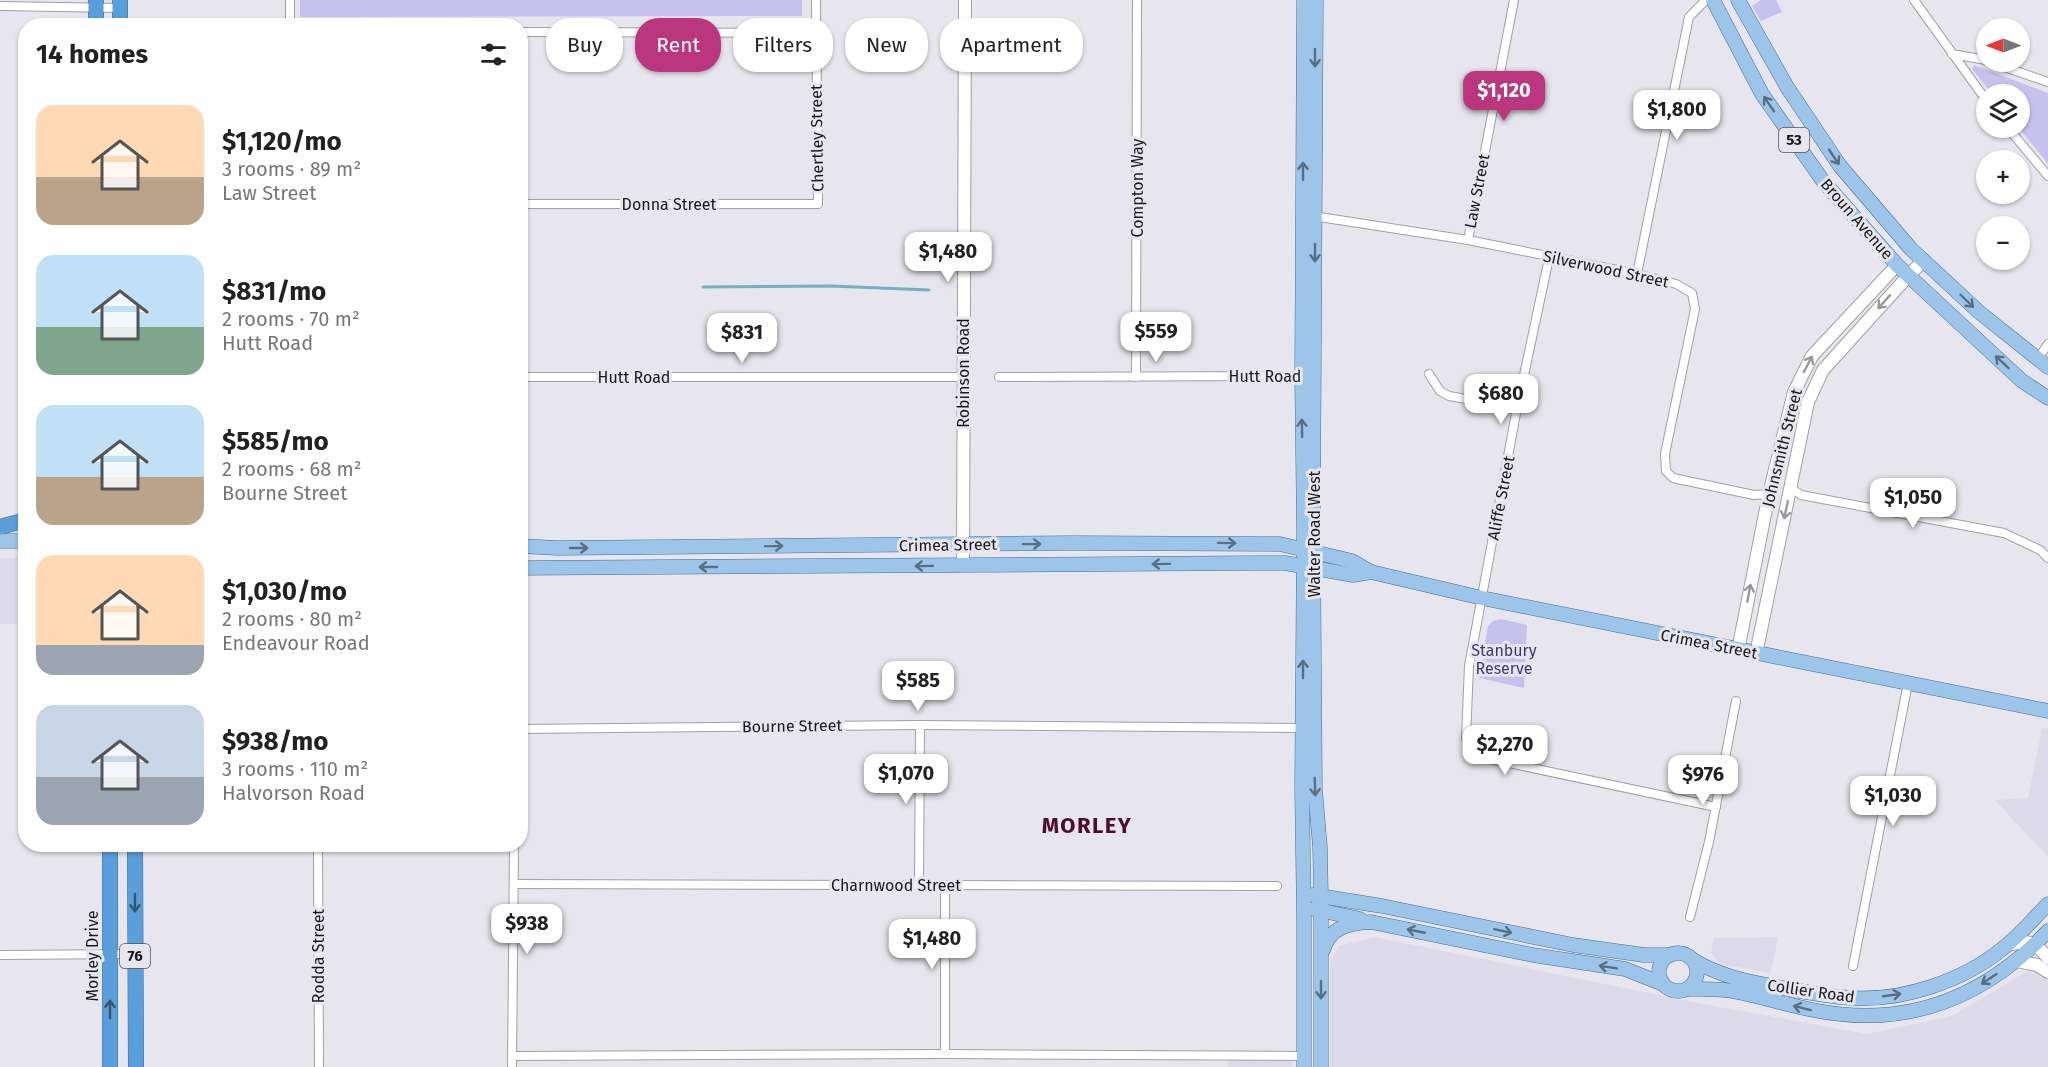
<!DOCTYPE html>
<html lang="en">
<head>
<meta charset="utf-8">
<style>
  body { margin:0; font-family:"Fira Sans",sans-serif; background:#f2f2f2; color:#222; height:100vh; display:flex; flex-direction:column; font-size:22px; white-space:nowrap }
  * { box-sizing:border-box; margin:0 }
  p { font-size:20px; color:#767676 }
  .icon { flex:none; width:33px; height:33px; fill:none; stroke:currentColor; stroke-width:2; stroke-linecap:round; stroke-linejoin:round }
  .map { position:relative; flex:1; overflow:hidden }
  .side { position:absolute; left:18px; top:18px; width:510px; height:834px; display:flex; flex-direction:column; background:#fff; border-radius:24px; box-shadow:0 2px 4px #0004 }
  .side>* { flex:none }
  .hud { position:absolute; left:546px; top:18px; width:570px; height:54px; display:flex; gap:12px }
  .needle { width:39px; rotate:270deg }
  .buttons { position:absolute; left:1976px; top:18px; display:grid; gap:12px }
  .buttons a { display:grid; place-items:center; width:54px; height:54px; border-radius:50%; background:#fff; box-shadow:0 2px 4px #0004; font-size:30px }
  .price { position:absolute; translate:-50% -51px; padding:0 14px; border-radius:12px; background:#fff; color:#222; font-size:20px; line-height:39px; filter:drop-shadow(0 2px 3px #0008) }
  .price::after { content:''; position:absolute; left:50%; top:36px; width:18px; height:14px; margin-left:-9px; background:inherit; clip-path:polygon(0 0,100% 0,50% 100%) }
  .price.selected { background:#bb377d; color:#fff }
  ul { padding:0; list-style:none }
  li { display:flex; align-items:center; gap:18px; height:150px; padding:0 18px }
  li span { display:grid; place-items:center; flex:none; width:168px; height:120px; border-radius:18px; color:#555 }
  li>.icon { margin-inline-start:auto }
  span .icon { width:72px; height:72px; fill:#fffc; stroke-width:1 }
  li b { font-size:26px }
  h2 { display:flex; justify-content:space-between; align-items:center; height:72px; padding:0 18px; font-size:26px }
  .tag { padding:0 21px; border-radius:24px; background:#fff; box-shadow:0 2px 4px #0004; font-size:21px; line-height:54px }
  .tag.selected { background:#bb377d; color:#fff }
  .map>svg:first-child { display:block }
  .built { fill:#dddbea }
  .green { fill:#c7c1ed }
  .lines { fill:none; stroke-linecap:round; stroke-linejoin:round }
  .stream { stroke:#74b2c3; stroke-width:3 }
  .street-casing { stroke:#a09fa6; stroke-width:10 }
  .secondary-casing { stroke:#a09fa6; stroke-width:14 }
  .primary-casing { stroke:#436f98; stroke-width:15 }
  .highway-casing { stroke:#436f98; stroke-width:16 }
  .street { stroke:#fff; stroke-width:8 }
  .secondary { stroke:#fff; stroke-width:12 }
  .primary { stroke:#9cc5e9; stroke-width:14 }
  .highway { stroke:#5a9eda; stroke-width:15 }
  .oneway { stroke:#5a6f82 }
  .oneway2 { stroke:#989899 }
  .oneway3 { stroke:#365571 }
  .labels { text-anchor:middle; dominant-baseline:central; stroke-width:6; stroke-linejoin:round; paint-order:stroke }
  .shield { fill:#e7e6ee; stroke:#57565b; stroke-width:1.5 }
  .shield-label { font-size:15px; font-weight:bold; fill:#19191c }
  .street-label { font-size:16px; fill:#19191c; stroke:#e7e6ee }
  .park-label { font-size:16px; fill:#433772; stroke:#e7e6ee }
  .district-label { font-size:22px; font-weight:bold; letter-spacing:1.5px; fill:#4c0d30; stroke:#e7e6ee }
</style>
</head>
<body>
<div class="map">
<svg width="2048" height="1067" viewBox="0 0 2048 1067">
  <rect width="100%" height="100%" fill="#e7e6ee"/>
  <g class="built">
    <rect x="0" y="558" width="25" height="66"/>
    <polygon points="2042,728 2048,729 2048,857 1995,800 2028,798"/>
    <polygon points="1375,937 1698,1003 1866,1034 1952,1016 2034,967 2048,981 2048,1067 1330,1067 1330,963 1339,946"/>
    <polygon points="1778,937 1771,973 1720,964 1711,953 1714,938"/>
    <polygon points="1228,1056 1293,1056 1292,1067 1228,1067"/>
  </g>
  <g class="green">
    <polygon points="300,0 802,0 802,16 300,17"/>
    <polygon points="1761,0 1776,0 1782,12 1761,21 1752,6"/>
    <polygon points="1974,65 2048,93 2048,164 2019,128 2019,94 1992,94 1972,69"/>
    <polygon points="1501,619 1527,625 1524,688 1479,678 1488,626 1493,621"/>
  </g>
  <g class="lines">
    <polyline class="stream" points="703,287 831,286 929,290"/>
    <defs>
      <g id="street">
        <polyline points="290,0 290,26"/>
        <polyline points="1914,0 1986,100"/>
        <polyline points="0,6 120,8"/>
        <polyline points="520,32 816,33"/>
        <polyline points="1952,54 1986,60"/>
        <polyline points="1990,62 2048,82"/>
        <polyline points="2008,128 2048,176"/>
        <polyline points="520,204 818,204 816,0"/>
        <polyline points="1313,216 1468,240 1637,274 1676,284 1692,293 1695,309 1665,454 1666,471 1673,478 1754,495 1769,494"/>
        <polyline points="1468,240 1514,0"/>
        <polyline points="1549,258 1517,408 1469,666 1466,738 1472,750 1485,758 1716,807"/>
        <polyline points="1637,274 1689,17 1706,0"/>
        <polyline points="2037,360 2048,344"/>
        <polyline points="1429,374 1440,391 1449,396 1517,408"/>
        <polyline points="520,377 963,377"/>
        <polyline points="999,377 1305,376"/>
        <polyline points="1136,377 1137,0"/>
        <polyline points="1791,488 1801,495 2004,533 2040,550 2048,558"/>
        <polyline points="520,729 920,725 1305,728"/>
        <polyline points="318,844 319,1067"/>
        <polyline points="515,884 1277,886"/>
        <polyline points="919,885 920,725"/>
        <polyline points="945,885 945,1054"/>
        <polyline points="1690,917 1709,842 1736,701"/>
        <polyline points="0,955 135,954"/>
        <polyline points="1853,966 1908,683"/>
        <polyline points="512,1056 945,1054 1304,1056"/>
        <polyline points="512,1067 514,844"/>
      </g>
      <g id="secondary">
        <polyline points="963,565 965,0"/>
        <polyline points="1738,650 1769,494 1794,392 1812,356 1897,265"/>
        <polyline points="1756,654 1808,402 1823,370 1909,275 1924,260"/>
        <path d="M 2007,945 C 2029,940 2033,940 2048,958"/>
        <polyline points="2017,961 2037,965 2048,972"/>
      </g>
      <g id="primary">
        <polyline points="1304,0 1302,376 1304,531 1302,788 1304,919 1304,1067"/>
        <polyline points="1316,0 1313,527 1315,789 1320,847 1321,896 1321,1067"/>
        <polyline points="1713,0 1762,94 1823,181 1897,265 2022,381 2048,398"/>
        <polyline points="1738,0 1787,87 1840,166 1911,249 1979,312 2048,367"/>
        <polyline points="0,541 26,541"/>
        <polyline points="520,546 558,548 1073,543 1280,544 1352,561 1371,572 1482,598 2048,711"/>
        <polyline points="520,568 1259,563 1285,563 1353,575 1371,572"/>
        <polyline points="1313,895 1382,906 1573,945 1644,955 1671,955"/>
        <polyline points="1314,909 1360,919"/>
        <path d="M 1323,950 C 1330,927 1349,923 1371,922 L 1533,955 L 1625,969 L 1663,984"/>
        <circle cx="1678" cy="972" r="19"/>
        <path d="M 1693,960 C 1723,978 1755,983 1789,989 C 1810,993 1831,997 1853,998 C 1903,1001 1963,981 2002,949 C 2019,936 2033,919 2048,904"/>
        <path d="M 1687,989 C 1704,989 1721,988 1737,992 C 1763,997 1787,1005 1813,1010 C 1906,1029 1983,999 2048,931"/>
      </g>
      <g id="highway">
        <polyline points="96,26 96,0"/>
        <polyline points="120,26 120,0"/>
        <polyline points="0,527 26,520"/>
        <polyline points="135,844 136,1067"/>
        <polyline points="110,1067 110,844"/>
      </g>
    </defs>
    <use href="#street" class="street-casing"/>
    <use href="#secondary" class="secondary-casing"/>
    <use href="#primary" class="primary-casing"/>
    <use href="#highway" class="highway-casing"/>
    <use href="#street" class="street"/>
    <use href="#secondary" class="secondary"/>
    <use href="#primary" class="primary"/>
    <use href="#highway" class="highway"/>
  </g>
  <defs><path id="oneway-shaft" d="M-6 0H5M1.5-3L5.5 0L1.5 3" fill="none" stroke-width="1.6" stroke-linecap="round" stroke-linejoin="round" transform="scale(1.5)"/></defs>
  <g class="oneway">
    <use href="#oneway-shaft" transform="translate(1315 58) rotate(90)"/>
    <use href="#oneway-shaft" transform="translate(1769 104) rotate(-125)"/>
    <use href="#oneway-shaft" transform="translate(1834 157) rotate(56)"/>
    <use href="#oneway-shaft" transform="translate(1303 171) rotate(-90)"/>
    <use href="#oneway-shaft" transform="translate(1315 253) rotate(90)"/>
    <use href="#oneway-shaft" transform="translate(1967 301) rotate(44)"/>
    <use href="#oneway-shaft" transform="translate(2002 362) rotate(-137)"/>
    <use href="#oneway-shaft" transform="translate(1302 428) rotate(-91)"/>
    <use href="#oneway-shaft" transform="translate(1227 543) rotate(1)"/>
    <use href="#oneway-shaft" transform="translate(1032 544) rotate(-1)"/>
    <use href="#oneway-shaft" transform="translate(774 546) rotate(-1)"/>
    <use href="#oneway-shaft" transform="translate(579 548)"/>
    <use href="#oneway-shaft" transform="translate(1161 564) rotate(179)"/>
    <use href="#oneway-shaft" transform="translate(924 566) rotate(179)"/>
    <use href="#oneway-shaft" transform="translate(708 567) rotate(180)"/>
    <use href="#oneway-shaft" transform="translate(1303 669) rotate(-90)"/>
    <use href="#oneway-shaft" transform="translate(1315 787) rotate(88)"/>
    <use href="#oneway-shaft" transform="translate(1416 931) rotate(-169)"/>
    <use href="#oneway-shaft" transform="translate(1503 931) rotate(12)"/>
    <use href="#oneway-shaft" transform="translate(1608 967) rotate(-171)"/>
    <use href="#oneway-shaft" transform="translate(1989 979) rotate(147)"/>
    <use href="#oneway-shaft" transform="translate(1321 990) rotate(90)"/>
    <use href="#oneway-shaft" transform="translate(1892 995) rotate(-8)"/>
    <use href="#oneway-shaft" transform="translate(1802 1008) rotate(-166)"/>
  </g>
  <g class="oneway2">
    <use href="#oneway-shaft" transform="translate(1884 302) rotate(132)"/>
    <use href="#oneway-shaft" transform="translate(1808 364) rotate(-62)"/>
    <use href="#oneway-shaft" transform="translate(1786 510) rotate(102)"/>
    <use href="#oneway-shaft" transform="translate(1749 593) rotate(-79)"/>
  </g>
  <g class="oneway3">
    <use href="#oneway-shaft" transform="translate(135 903) rotate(90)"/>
    <use href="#oneway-shaft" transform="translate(110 1009) rotate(-90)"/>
  </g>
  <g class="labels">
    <g class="shield">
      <rect x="1779" y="128" width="30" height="24" rx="4.5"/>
      <rect x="120" y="944" width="30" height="24" rx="4.5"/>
    </g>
    <g class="shield-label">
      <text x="1794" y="140">53</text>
      <text x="135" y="956">76</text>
    </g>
    <g class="street-label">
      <text transform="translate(817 138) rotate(-91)">Chertley Street</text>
      <text transform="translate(1137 188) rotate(-90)">Compton Way</text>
      <text transform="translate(1477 191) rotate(-79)">Law Street</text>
      <text x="669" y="204">Donna Street</text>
      <text transform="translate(1857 219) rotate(49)">Broun Avenue</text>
      <text transform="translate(1606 269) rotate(12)">Silverwood Street</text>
      <text transform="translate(963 373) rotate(-90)">Robinson Road</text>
      <text x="1265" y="376">Hutt Road</text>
      <text x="634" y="377">Hutt Road</text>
      <text transform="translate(1782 448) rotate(-76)">Johnsmith Street</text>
      <text transform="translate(1501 498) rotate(-79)">Aliffe Street</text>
      <text transform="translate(1314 534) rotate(-90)">Walter Road West</text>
      <text transform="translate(948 545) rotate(-1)">Crimea Street</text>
      <text transform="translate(1709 644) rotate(11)">Crimea Street</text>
      <text transform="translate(792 726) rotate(-1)">Bourne Street</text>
      <text x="896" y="885">Charnwood Street</text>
      <text transform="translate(92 956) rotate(-90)">Morley Drive</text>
      <text transform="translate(318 956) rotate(-90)">Rodda Street</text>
      <text transform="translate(1811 991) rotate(8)">Collier Road</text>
    </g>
    <g class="park-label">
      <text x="1504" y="650">Stanbury<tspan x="1504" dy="18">Reserve</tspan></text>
    </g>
    <g class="district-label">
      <text x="1087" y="825">MORLEY</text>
    </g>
  </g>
</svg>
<div class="buttons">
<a><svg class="needle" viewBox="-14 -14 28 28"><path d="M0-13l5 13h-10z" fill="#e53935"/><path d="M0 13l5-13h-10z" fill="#767676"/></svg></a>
<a><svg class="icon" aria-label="layers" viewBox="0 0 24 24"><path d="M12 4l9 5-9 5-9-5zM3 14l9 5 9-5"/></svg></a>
<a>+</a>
<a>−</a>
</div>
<b class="price selected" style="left:1504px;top:122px">$1,120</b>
<b class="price" style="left:1677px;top:141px">$1,800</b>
<b class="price" style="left:948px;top:283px">$1,480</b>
<b class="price" style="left:1156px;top:363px">$559</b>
<b class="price" style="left:742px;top:364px">$831</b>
<b class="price" style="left:1501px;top:425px">$680</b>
<b class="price" style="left:1913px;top:529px">$1,050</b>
<b class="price" style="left:918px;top:712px">$585</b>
<b class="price" style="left:1505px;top:776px">$2,270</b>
<b class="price" style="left:906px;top:805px">$1,070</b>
<b class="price" style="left:1703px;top:806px">$976</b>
<b class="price" style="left:1893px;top:827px">$1,030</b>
<b class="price" style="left:527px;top:955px">$938</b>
<b class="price" style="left:932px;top:970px">$1,480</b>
<div class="hud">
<a class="tag">Buy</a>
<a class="tag selected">Rent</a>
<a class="tag">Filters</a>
<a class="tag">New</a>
<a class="tag">Apartment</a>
</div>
<section class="side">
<h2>14 homes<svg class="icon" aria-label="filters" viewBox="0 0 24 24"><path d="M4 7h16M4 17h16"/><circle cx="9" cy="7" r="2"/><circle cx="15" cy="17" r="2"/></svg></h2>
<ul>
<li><span style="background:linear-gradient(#ffd9b3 60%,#b9a48a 0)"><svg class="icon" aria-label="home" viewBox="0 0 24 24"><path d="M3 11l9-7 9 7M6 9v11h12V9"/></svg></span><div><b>$1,120/mo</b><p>3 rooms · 89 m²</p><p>Law Street</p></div></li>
<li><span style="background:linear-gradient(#bfe0f5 60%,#7fa58c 0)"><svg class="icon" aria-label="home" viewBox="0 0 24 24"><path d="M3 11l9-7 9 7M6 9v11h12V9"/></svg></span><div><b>$831/mo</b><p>2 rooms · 70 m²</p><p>Hutt Road</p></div></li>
<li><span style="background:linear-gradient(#bfe0f5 60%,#b9a48a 0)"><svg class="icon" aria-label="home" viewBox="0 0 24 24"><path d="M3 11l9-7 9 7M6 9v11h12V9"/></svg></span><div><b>$585/mo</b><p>2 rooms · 68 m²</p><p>Bourne Street</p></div></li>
<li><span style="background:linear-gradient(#ffd9b3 75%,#9aa5b1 0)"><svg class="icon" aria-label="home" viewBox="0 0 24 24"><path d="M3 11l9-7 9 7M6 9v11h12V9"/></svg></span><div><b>$1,030/mo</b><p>2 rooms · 80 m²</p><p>Endeavour Road</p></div></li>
<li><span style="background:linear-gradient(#c9d6e8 60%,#9aa5b1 0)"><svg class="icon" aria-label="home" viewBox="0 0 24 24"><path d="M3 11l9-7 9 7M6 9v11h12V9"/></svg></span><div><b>$938/mo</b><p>3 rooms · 110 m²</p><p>Halvorson Road</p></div></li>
</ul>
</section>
</div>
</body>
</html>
